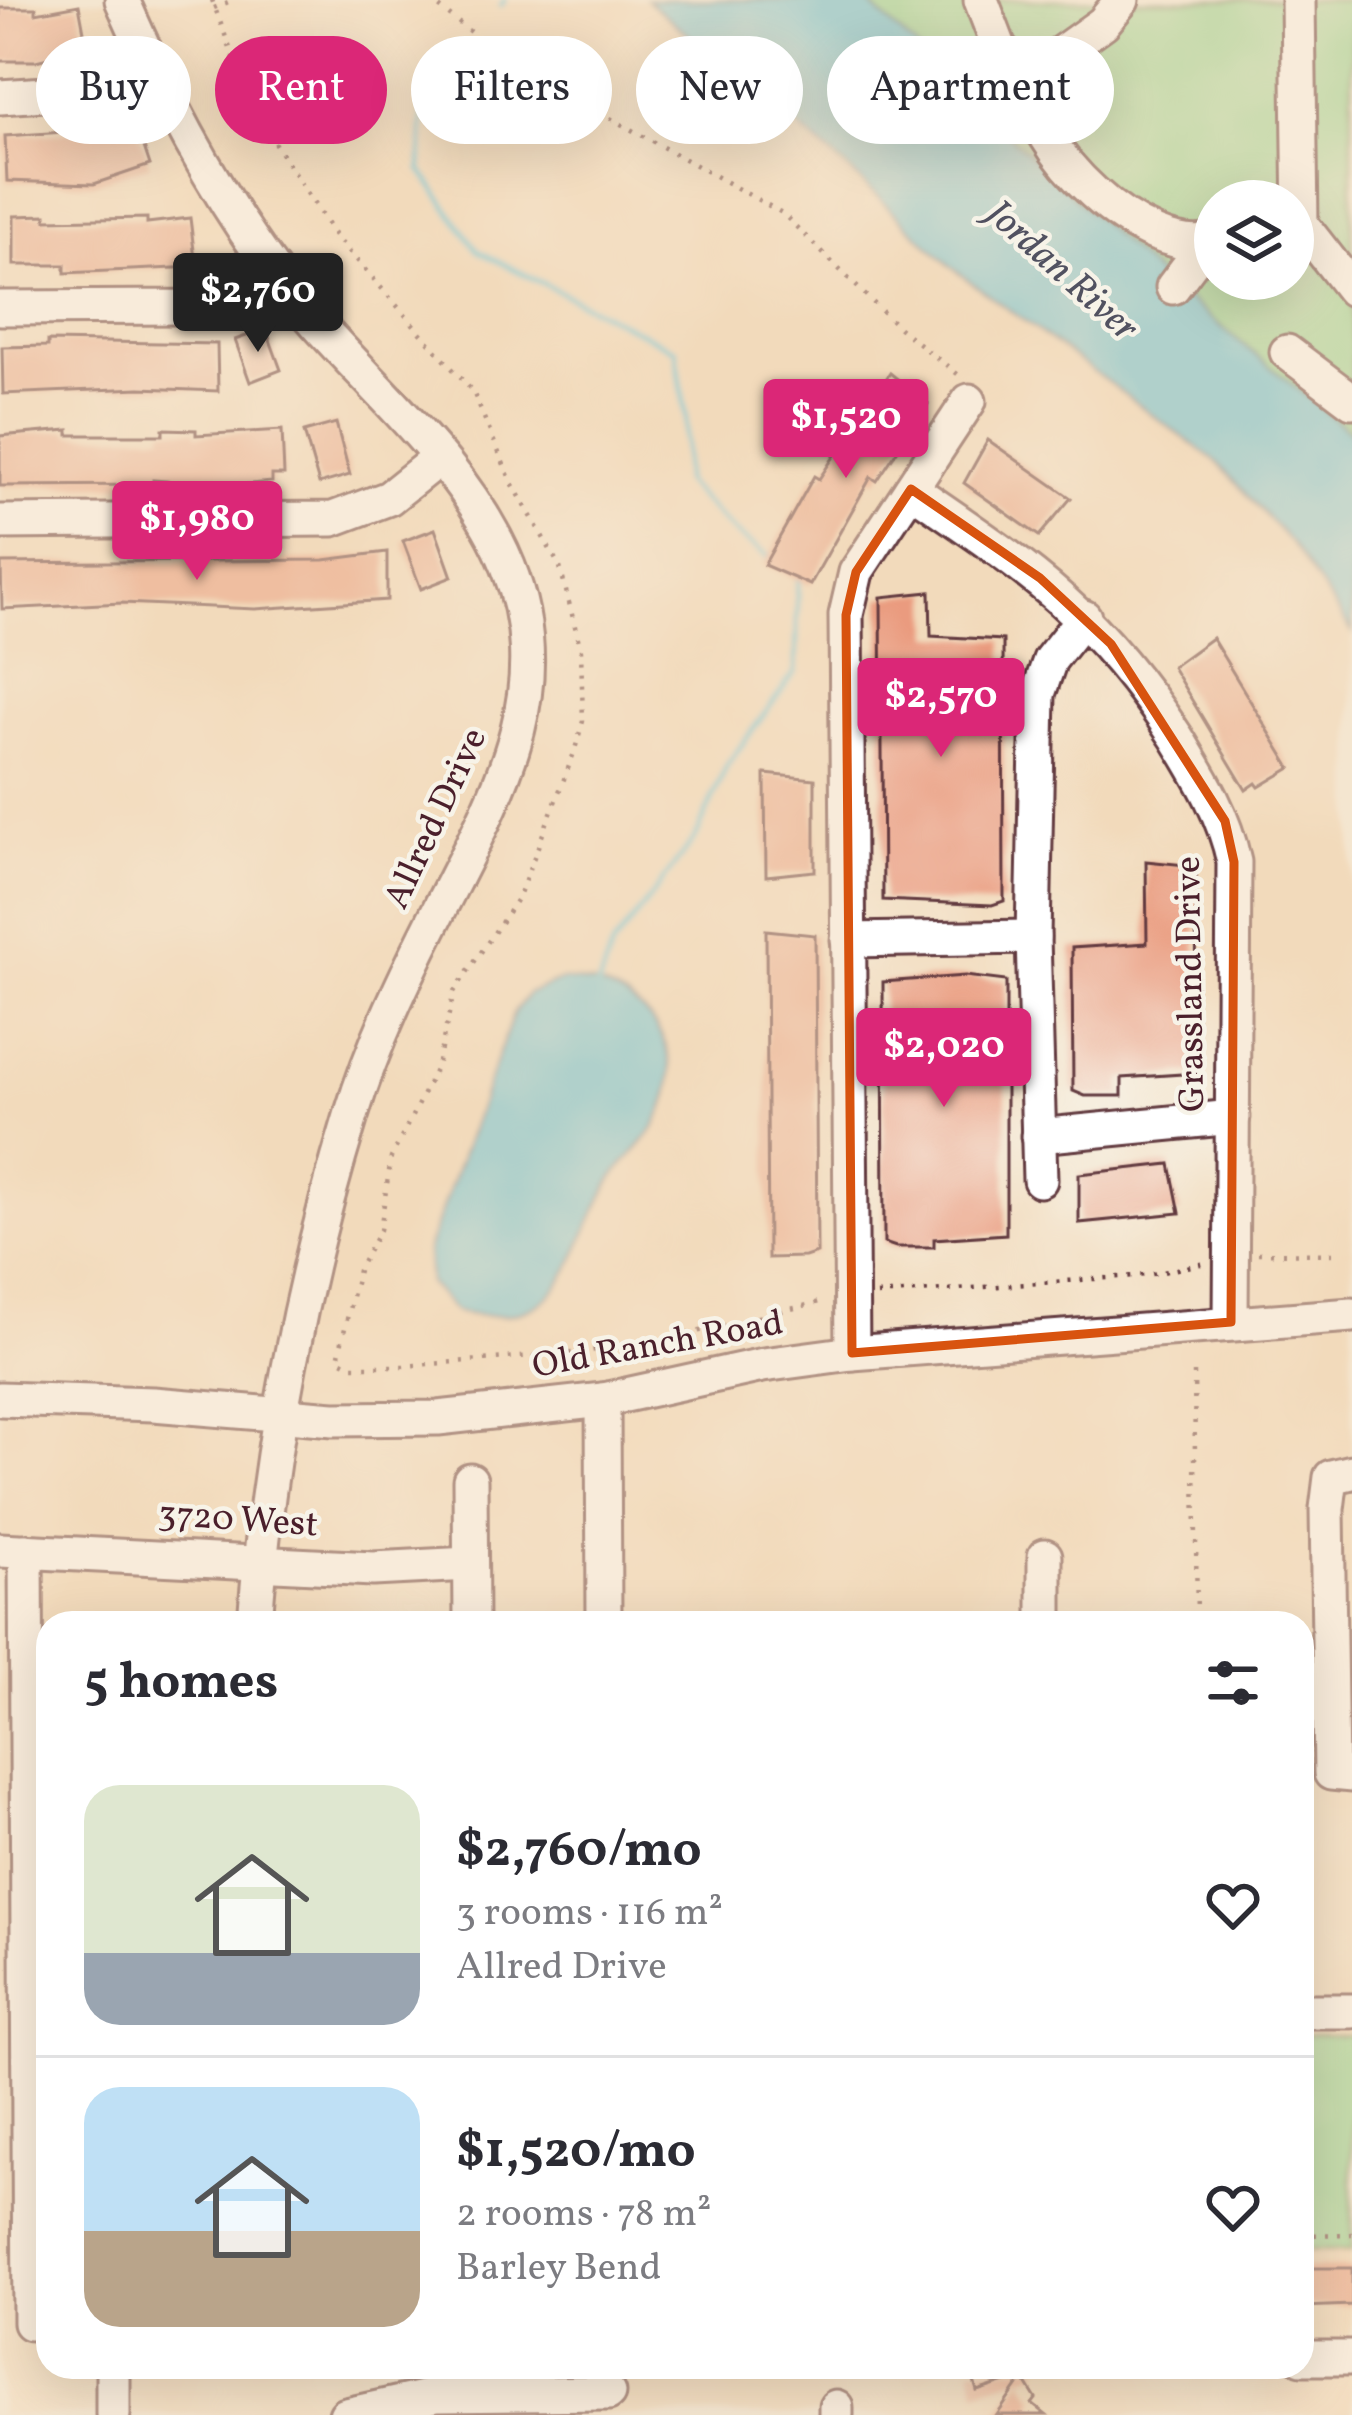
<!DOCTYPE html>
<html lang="en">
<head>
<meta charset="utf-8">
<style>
  body { margin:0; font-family:Vollkorn,serif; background:#f7f7f7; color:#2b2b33; height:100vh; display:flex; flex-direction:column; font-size:45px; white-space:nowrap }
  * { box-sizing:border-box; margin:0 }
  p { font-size:39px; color:#7c7c81 }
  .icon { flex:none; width:66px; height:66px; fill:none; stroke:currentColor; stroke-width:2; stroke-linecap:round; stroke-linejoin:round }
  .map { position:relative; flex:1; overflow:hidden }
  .panel { position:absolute; left:36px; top:1611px; width:1278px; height:768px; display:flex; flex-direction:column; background:#fff; border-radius:36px; box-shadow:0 12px 48px #0002 }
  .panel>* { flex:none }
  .guide { position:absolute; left:36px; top:36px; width:1281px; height:108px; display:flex; gap:24px }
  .fabs { position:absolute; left:1194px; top:180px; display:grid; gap:24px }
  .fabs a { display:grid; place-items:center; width:120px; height:120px; border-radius:50%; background:#fff; box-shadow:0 12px 48px #0002; font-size:60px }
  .price { position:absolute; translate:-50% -102px; padding:0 27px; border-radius:12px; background:#db2777; color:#fff; font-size:39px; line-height:78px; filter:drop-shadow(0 3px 6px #0008) }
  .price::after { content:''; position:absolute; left:50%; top:72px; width:36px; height:27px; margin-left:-18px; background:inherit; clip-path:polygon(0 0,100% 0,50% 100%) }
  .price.current { background:#222; color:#fff }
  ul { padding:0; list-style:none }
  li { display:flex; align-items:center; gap:36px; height:300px; padding:0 48px }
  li+li { border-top:3px solid #e1e1e2 }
  li span { display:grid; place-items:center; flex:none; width:336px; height:240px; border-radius:36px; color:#555 }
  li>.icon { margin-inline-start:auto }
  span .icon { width:144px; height:144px; fill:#fffc; stroke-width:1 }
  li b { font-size:51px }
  h2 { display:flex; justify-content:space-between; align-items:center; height:144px; padding:0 48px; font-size:51px }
  .tag { padding:0 42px; border-radius:54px; background:#fff; box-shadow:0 12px 48px #0002; font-size:42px; line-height:108px }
  .tag.current { background:#db2777; color:#fff }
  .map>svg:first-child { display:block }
  .green { fill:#8dd895; stroke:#6c7c60; stroke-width:3; fill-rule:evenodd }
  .water { fill:#60c4dd; stroke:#557284; stroke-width:3 }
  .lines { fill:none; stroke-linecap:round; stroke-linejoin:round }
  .stream { stroke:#60c4dd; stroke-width:6 }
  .building { fill:#ea9b7f }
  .minor-casing { stroke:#633b41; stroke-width:39 }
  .path { stroke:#633b41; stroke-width:4.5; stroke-dasharray:3 9; stroke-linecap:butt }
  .minor { stroke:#fff; stroke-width:33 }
  .marked { fill:none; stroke:#d8530f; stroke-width:9; stroke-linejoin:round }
  .labels { text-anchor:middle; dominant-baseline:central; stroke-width:9; stroke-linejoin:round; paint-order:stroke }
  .street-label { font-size:36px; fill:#4a1f2b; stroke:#f7f3e8 }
  .water-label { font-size:39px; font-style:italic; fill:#515160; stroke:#f7f3e8 }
</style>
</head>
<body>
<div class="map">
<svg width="1352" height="2415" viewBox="0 0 1352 2415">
  <rect width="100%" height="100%" fill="#f7f3e8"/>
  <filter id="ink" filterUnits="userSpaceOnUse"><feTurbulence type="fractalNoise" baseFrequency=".00833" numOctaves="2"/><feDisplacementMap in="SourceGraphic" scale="24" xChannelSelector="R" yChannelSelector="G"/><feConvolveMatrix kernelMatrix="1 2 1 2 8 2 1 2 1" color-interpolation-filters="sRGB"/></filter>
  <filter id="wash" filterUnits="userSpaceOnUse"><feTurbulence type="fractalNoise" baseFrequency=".004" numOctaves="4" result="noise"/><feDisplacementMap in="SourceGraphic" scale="48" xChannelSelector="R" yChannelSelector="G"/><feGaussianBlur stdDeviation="2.7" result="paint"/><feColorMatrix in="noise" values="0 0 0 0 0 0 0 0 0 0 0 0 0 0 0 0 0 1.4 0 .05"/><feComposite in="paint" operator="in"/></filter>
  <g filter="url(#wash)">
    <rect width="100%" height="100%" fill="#f2dabb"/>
    <g class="green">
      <path d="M 829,0 L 1352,0 L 1352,451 ZM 1215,201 L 1293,201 L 1293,279 L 1215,279 Z"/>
      <polygon points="1302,2036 1352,2036 1352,2251 1302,2250"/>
    </g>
    <g class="water">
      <polygon points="647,0 865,0 1155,273 1352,433 1352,632 1293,546 1217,462 956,271 846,167"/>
      <path d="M 562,980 C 640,981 698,1049 657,1123 C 645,1145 624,1160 611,1181 C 568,1256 570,1334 455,1312 L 429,1284 L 427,1250 L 514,1012 L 529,993 Z"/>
    </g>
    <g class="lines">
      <g class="stream">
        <polyline points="501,5 505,0"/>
        <polyline points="463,51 423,107 421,170 478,251 676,350 686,417 684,482 734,532 772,559"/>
        <polyline points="598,987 611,949 696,837 727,765 796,671 798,577"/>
      </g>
    </g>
    <g id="blocks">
      <g class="building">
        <polygon points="79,5 87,48 36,61 0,61 0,8 36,8 36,13"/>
        <polygon points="134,117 150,165 94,184 7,181 5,136 95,130"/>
        <polygon points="46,215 46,220 147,218 147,223 190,218 196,267 65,273 65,265 14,265 14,216"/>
        <polygon points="266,329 281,370 250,382 235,340"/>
        <polygon points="48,341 217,344 218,391 140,388 3,394 2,347 48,346"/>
        <polygon points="890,373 928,404 877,481 871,477 810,585 764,565 814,476 819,479"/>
        <polygon points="336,423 350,475 319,484 304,432"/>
        <polygon points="163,429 196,430 196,435 282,430 284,475 272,475 272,482 227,486 153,480 153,485 0,486 0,436 69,430 69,435 163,435"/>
        <polygon points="988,440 1071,498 1039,536 964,483"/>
        <polygon points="435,529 452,577 421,589 403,541"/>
        <polygon points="387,552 387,600 255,609 122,603 2,609 1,563 324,560"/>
        <polygon points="930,592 931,636 1003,640 1004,901 992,905 883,900 881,597"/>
        <polygon points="1212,638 1291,768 1259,787 1256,783 1246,790 1172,667"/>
        <polygon points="765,774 815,779 815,871 766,876"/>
        <polygon points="1146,861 1196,866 1197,1073 1122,1078 1122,1096 1085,1096 1073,1091 1072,948 1147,943"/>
        <polygon points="766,930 815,935 817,1253 805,1257 768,1258"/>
        <polygon points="965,976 1006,981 1006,1234 934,1239 934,1247 896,1247 884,1243 883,982"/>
        <polygon points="1170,1164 1180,1213 1079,1223 1079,1174"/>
        <polygon points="1302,2268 1352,2268 1352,2305 1302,2307"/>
        <polygon points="970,2367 1039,2367 1039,2371 977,2391"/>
        <polygon points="1023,2378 1036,2399 1032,2404 1046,2415 997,2415"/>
      </g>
    </g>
  </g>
  <g filter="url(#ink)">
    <use href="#blocks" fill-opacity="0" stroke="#633b41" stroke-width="3"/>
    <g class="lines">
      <defs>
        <g id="minor">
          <path d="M 122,0 C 162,92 212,188 272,269 C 344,368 462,452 508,566 C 559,692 496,797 440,908 C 406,975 373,1043 351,1116 C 302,1276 267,1456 255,1623"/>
          <polyline points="981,0 999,47 1026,78"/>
          <path d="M 1122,0 L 1103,23 L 1026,78 C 1027,146 1143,262 1215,240"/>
          <polyline points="1298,0 1301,224"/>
          <polyline points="0,97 76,92 150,61"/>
          <polyline points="1301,224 1352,289"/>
          <polyline points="1173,287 1206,243"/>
          <polyline points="0,308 188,307 220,300 273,271"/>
          <polyline points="1287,352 1352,401"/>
          <path d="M 911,489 C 1031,571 1096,613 1177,738 C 1202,779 1224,815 1234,862 L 1231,1322"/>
          <polyline points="0,522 333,519 389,498 439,458"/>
          <polyline points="848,940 1033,937"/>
          <polyline points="1038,1136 1233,1117"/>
          <polyline points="1040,1180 1033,937 1038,694 1050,660 1084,617"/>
          <polyline points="852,1353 846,615 856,572 969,401"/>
          <polyline points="0,1399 153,1404 334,1419 438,1418 603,1400 763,1365 852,1353 1352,1315"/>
          <polyline points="603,1400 604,1623"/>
          <polyline points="1352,1472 1331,1477 1327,1509 1331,1773 1352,1775"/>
          <polyline points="470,1480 471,1623"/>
          <polyline points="0,1550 373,1569 470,1564"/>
          <polyline points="26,1551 30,2323"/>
          <polyline points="1045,1556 1045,1623"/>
          <polyline points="1302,2011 1352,2011"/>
          <polyline points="1302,2358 1352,2358"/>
          <polyline points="113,2367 113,2415"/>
          <polyline points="836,2407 836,2415"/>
          <polyline points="346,2415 436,2395 608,2393"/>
        </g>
      </defs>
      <use href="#minor" class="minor-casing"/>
      <g class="path">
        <polyline points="212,0 253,110 333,233 473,392 511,481 560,567 581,650 583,721 574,753 519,896 454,992 437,1066 391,1158 380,1230 358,1270 338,1359 352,1366 404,1366 583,1352 667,1339 824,1301"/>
        <polyline points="430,0 507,61 782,213 899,328 960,376"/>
        <polyline points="214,8 233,0"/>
        <polyline points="1258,1253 1333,1254"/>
        <polyline points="877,1295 1148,1275 1206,1263"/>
        <polyline points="1194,1373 1197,1623"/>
        <polyline points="1302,2235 1352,2234"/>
      </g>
      <use href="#minor" class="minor"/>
    </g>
  </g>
  <path d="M0 0H1352V2415H0ZM 911,489 L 1040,578 L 1111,644 L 1225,821 L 1234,862 L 1231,1322 L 852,1353 L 846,615 L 856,572 Z" fill="#f2dabb" fill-opacity=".55" fill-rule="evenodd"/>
  <path class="marked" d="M 911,489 L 1040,578 L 1111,644 L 1225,821 L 1234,862 L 1231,1322 L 852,1353 L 846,615 L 856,572 Z"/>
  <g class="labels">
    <g class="street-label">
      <text transform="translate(437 819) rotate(-65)">Allred Drive</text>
      <text transform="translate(1192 984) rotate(-91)">Grassland Drive</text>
      <text transform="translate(658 1346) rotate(-10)">Old Ranch Road</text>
      <text transform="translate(238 1521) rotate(4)">3720 West</text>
    </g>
    <g class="water-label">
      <text transform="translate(1061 272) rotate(42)">Jordan River</text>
    </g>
  </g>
</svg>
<div class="fabs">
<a><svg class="icon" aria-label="layers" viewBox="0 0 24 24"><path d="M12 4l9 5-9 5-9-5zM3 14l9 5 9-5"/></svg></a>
</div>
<b class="price current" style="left:258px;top:355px">$2,760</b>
<b class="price" style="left:846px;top:481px">$1,520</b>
<b class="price" style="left:197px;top:583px">$1,980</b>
<b class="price" style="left:941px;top:760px">$2,570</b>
<b class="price" style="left:944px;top:1110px">$2,020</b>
<div class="guide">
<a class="tag">Buy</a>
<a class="tag current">Rent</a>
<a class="tag">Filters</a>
<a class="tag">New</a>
<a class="tag">Apartment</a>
</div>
<section class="panel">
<h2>5 homes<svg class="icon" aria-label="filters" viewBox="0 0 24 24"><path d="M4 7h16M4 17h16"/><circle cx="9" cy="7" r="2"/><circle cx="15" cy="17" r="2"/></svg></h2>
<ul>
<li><span style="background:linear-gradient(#dfe7d0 70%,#9aa5b1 0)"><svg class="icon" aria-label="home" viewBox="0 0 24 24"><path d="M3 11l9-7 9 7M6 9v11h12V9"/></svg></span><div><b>$2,760/mo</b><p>3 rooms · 116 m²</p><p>Allred Drive</p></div><svg class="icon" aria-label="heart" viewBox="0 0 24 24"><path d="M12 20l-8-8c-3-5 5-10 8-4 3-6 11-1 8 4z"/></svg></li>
<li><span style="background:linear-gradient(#bfe0f5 60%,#b9a48a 0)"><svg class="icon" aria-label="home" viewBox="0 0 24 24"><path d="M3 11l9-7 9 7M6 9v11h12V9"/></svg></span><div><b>$1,520/mo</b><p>2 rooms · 78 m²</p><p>Barley Bend</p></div><svg class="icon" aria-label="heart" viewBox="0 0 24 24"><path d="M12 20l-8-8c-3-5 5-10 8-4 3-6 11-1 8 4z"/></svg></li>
</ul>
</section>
</div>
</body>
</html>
